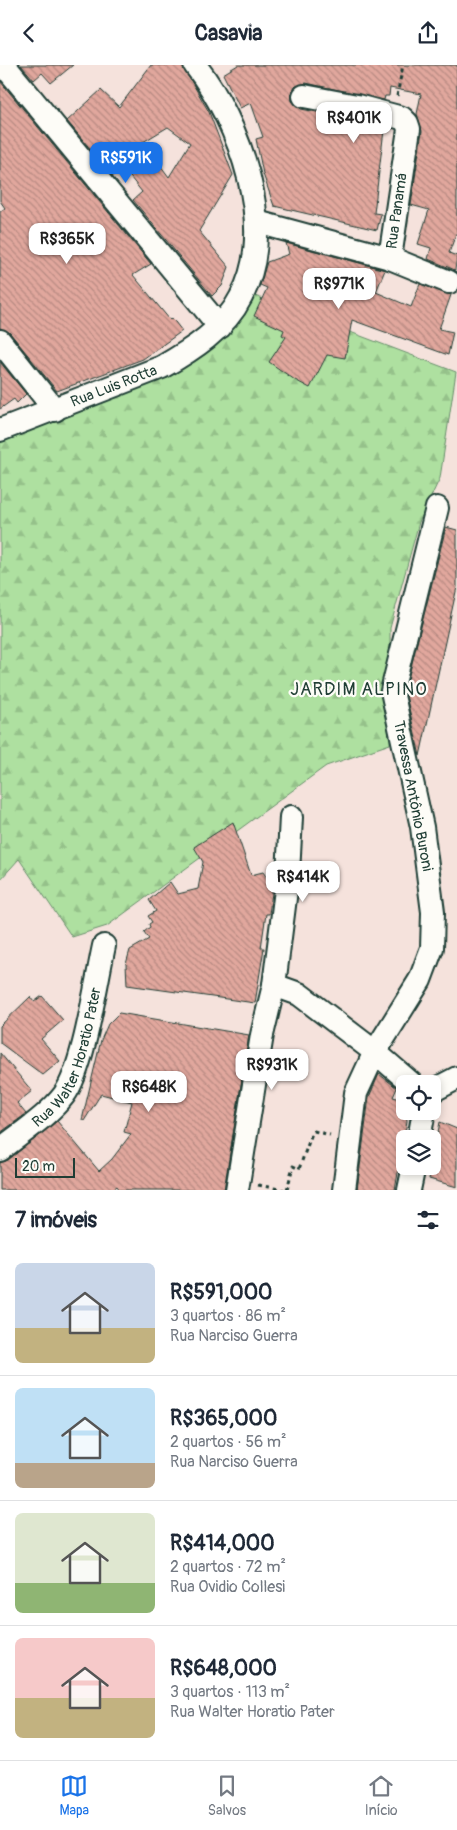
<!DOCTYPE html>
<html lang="pt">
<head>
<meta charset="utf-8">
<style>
  body { margin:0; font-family:Pangolin,sans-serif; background:#f6f6f7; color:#1f2937; height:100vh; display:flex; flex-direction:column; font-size:19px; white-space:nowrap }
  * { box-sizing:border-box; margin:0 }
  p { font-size:16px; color:#747a83 }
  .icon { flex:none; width:28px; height:28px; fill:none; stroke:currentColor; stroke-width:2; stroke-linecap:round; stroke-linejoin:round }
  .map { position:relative; height:1125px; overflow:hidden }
  .panel { display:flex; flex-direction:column; background:#fff; flex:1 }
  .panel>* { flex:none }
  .buttons { position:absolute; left:396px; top:1010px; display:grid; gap:10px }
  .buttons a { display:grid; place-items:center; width:45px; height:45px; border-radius:8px; background:#fff; box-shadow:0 2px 8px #0003; font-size:25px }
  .scale { position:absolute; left:15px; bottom:12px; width:60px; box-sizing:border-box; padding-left:5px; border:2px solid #1f3d34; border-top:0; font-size:14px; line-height:18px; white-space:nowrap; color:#1f3d34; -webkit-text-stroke:4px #fdfcf7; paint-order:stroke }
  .price { position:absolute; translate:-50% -42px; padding:0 11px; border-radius:10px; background:#fff; color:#222; font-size:16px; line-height:32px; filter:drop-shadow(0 1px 2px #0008) }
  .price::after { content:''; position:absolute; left:50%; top:30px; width:15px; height:11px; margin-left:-8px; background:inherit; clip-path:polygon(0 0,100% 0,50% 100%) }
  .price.current { background:#1a73e8; color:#fff }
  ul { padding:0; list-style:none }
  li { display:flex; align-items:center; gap:15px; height:125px; padding:0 15px }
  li+li { border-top:1px solid #e0e1e3 }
  li span { display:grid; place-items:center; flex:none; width:140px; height:100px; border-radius:8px; color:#555 }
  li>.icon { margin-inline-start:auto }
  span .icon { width:60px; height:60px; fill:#fffc; stroke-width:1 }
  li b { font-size:21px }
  h2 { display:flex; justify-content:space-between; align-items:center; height:60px; padding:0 15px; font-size:21px }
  header { display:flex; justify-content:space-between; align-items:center; height:65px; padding:0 15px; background:#fff; font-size:22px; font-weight:800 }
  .tab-bar { display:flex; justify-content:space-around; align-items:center; height:70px; border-top:1px solid #e0e1e3; background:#fff; font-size:14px; color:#747a83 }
  .tab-bar a { display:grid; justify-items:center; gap:2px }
  .tab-bar .current { color:#1a73e8 }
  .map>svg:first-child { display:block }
  .forest { fill:url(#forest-firs); stroke:#668e6a }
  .building { fill:url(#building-back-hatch); stroke:#1f3d34; fill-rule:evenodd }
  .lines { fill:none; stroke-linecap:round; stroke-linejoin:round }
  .minor-casing { stroke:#1f3d34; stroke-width:26 }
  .path { stroke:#1f3d34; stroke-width:3; stroke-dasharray:4 4; stroke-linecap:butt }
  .minor { stroke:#fdfcf7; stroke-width:22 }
  .labels { text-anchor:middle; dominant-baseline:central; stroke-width:4.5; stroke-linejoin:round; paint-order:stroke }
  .street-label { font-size:15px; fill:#1f3d34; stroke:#fdfcf7 }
  .quarter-label { font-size:18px; letter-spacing:1px; fill:#1f3d34; stroke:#fdfcf7 }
</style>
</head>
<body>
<header><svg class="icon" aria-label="back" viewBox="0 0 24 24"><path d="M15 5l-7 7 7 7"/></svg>Casavia<svg class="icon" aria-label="share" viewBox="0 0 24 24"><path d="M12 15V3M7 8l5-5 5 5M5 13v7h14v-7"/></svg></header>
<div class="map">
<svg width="457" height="1125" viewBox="0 0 457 1125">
  <defs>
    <pattern id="forest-firs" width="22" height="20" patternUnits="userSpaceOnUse" patternTransform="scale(1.25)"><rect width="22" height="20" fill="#aee0a0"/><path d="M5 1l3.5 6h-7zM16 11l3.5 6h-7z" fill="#95c18a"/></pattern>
    <pattern id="building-back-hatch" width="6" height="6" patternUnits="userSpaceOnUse" patternTransform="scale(1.25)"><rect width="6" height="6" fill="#e1a79d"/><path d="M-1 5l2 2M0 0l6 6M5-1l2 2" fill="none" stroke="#b68981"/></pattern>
  </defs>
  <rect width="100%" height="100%" fill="#f5e2dc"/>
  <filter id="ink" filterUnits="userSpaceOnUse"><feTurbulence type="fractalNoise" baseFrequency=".02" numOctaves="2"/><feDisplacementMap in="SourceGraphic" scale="10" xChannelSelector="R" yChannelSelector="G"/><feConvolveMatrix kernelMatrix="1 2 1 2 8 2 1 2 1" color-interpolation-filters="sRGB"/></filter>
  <g filter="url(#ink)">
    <polygon class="forest" points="255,231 456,307 440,413 419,457 390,563 390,679 326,701 107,861 72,872 19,794 0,815 0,373 169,310 223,274"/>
    <g class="building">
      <polygon points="21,0 73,0 51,18 42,8 34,15"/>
      <path d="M 151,0 L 182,0 L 209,47 L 233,110 L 199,166 L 229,202 L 222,221 L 212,231 L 133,135 L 142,127 L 123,103 L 113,111 L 67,56 L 101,25 L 119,42 ZM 168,62 L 190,78 L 169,112 L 143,77 Z"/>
      <polygon points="238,0 457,0 457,166 449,188 457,191 455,205 428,194 431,183 418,179 429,145 411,140 422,66 417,49 421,29 390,23 389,31 385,31 384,35 306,18 294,22 291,28 292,36 301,44 354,54 379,60 378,65 384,65 374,148 381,149 377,165 274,141 263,109 256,74 263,72 251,38 240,43 223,9"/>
      <polygon points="0,16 151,199 133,210 170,255 172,253 182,266 143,294 57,326 10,268 0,263 0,147 5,143 0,136"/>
      <polygon points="286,178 385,205 376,227 411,242 420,219 451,230 439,264 453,267 448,290 352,255 345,293 327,290 310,323 295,315 269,297 286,272 282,270 284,265 254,251 267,223 260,220 267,197 289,189"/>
      <polygon points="0,297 26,329 17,338 14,334 0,344"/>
      <polygon points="446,462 457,465 457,522 420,691 405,626"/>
      <polygon points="233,757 251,810 263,807 273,821 269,849 266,849 261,883 264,883 255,938 127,920 126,899 130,885 149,874 144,867 150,862 149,859 152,857 148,851 156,846 149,835 170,817 178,829 198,824 203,797 194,782"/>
      <polygon points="42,931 63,955 41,974 60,996 43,1010 0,978 0,961 30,932 34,937"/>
      <polygon points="119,948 249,970 224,1125 120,1125 117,1121 112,1125 0,1125 0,1098 8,1095 57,1056 99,1106 112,1094 131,1069 124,1067 132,1037 101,1029 84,1056 82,1055 101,975 108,959"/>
      <polygon points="0,988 32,1026 17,1038 26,1049 0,1068"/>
      <polygon points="379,1009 397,1023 393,1032 405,1035 407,1056 395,1125 357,1125 369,1032"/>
      <polygon points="440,1057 457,1064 457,1122 429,1114"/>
    </g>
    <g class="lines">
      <defs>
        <g id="minor">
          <polyline points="4,0 220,262"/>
          <polyline points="304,31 357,41 402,53 407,58 409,64 390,193"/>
          <polyline points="257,157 390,193 449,217"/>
          <polyline points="0,276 55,345"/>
          <path id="s1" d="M 0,365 L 162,302 C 192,285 225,264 241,232 C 278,163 240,58 195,0"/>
          <polyline points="274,920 299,929 375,987 412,1019"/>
          <polyline points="432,1026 457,1013"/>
          <polyline points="419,1074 424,1046"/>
          <path id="s2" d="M 0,1085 C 20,1069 49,1050 64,1030 C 84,1003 96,917 104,881"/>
          <polyline points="237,1125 262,970 274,920 288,809 291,752"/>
          <polyline points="344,1125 356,1028 375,987 420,915 432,883 433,847 422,762 392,626 437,443"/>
          <polyline points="409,1125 414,1101"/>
        </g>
      </defs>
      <use href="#minor" class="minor-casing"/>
      <g class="path">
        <polyline points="397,31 403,0"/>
        <polyline points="258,1120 284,1125"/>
        <polyline points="287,1125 293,1101 299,1104 312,1068 314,1066 330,1070"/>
      </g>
      <use href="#minor" class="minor"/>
    </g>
  </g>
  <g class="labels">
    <g class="street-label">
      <text transform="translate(397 146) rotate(-82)">Rua Panamá</text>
      <text stroke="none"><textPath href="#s1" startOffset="122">Rua Luis Rotta</textPath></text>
      <text transform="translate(413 731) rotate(79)">Travessa Antônio Buroni</text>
      <text stroke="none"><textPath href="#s2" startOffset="120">Rua Walter Horatio Pater</textPath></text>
    </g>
    <g class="quarter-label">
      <text x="359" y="624">JARDIM ALPINO</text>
    </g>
  </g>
</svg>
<div class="buttons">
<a><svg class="icon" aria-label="locate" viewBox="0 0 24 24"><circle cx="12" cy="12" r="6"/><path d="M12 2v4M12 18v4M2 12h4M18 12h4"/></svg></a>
<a><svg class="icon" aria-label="layers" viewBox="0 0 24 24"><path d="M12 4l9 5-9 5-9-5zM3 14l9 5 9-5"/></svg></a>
</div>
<div class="scale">20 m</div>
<b class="price" style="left:354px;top:79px">R$401K</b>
<b class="price current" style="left:126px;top:119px">R$591K</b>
<b class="price" style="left:67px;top:200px">R$365K</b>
<b class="price" style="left:339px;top:245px">R$971K</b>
<b class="price" style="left:303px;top:838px">R$414K</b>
<b class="price" style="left:272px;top:1026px">R$931K</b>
<b class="price" style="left:149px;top:1048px">R$648K</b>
</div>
<section class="panel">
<h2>7 imóveis<svg class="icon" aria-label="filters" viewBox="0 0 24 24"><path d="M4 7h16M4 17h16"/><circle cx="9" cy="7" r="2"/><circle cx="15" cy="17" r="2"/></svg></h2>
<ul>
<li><span style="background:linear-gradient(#c9d6e8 65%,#c2b280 0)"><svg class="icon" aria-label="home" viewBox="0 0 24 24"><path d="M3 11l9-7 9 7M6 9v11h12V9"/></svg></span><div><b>R$591,000</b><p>3 quartos · 86 m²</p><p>Rua Narciso Guerra</p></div></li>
<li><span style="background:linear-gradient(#bfe0f5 75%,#b9a48a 0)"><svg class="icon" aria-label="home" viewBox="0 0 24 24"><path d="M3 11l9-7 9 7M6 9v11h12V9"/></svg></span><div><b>R$365,000</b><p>2 quartos · 56 m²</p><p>Rua Narciso Guerra</p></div></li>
<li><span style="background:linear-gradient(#dfe7d0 70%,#8fb573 0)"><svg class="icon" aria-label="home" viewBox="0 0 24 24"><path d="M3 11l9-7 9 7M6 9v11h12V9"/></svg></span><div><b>R$414,000</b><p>2 quartos · 72 m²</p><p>Rua Ovidio Collesi</p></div></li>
<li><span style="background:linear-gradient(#f6c9c9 60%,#c2b280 0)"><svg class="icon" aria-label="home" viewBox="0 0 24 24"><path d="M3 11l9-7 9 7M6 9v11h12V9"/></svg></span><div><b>R$648,000</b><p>3 quartos · 113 m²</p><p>Rua Walter Horatio Pater</p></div></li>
</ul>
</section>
<nav class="tab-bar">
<a class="current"><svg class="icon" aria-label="map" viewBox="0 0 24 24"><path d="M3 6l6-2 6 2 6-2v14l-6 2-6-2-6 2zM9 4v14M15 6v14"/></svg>Mapa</a>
<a><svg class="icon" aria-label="saved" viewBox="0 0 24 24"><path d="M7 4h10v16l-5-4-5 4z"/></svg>Salvos</a>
<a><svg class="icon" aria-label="home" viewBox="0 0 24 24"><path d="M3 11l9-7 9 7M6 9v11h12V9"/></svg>Início</a>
</nav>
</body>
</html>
